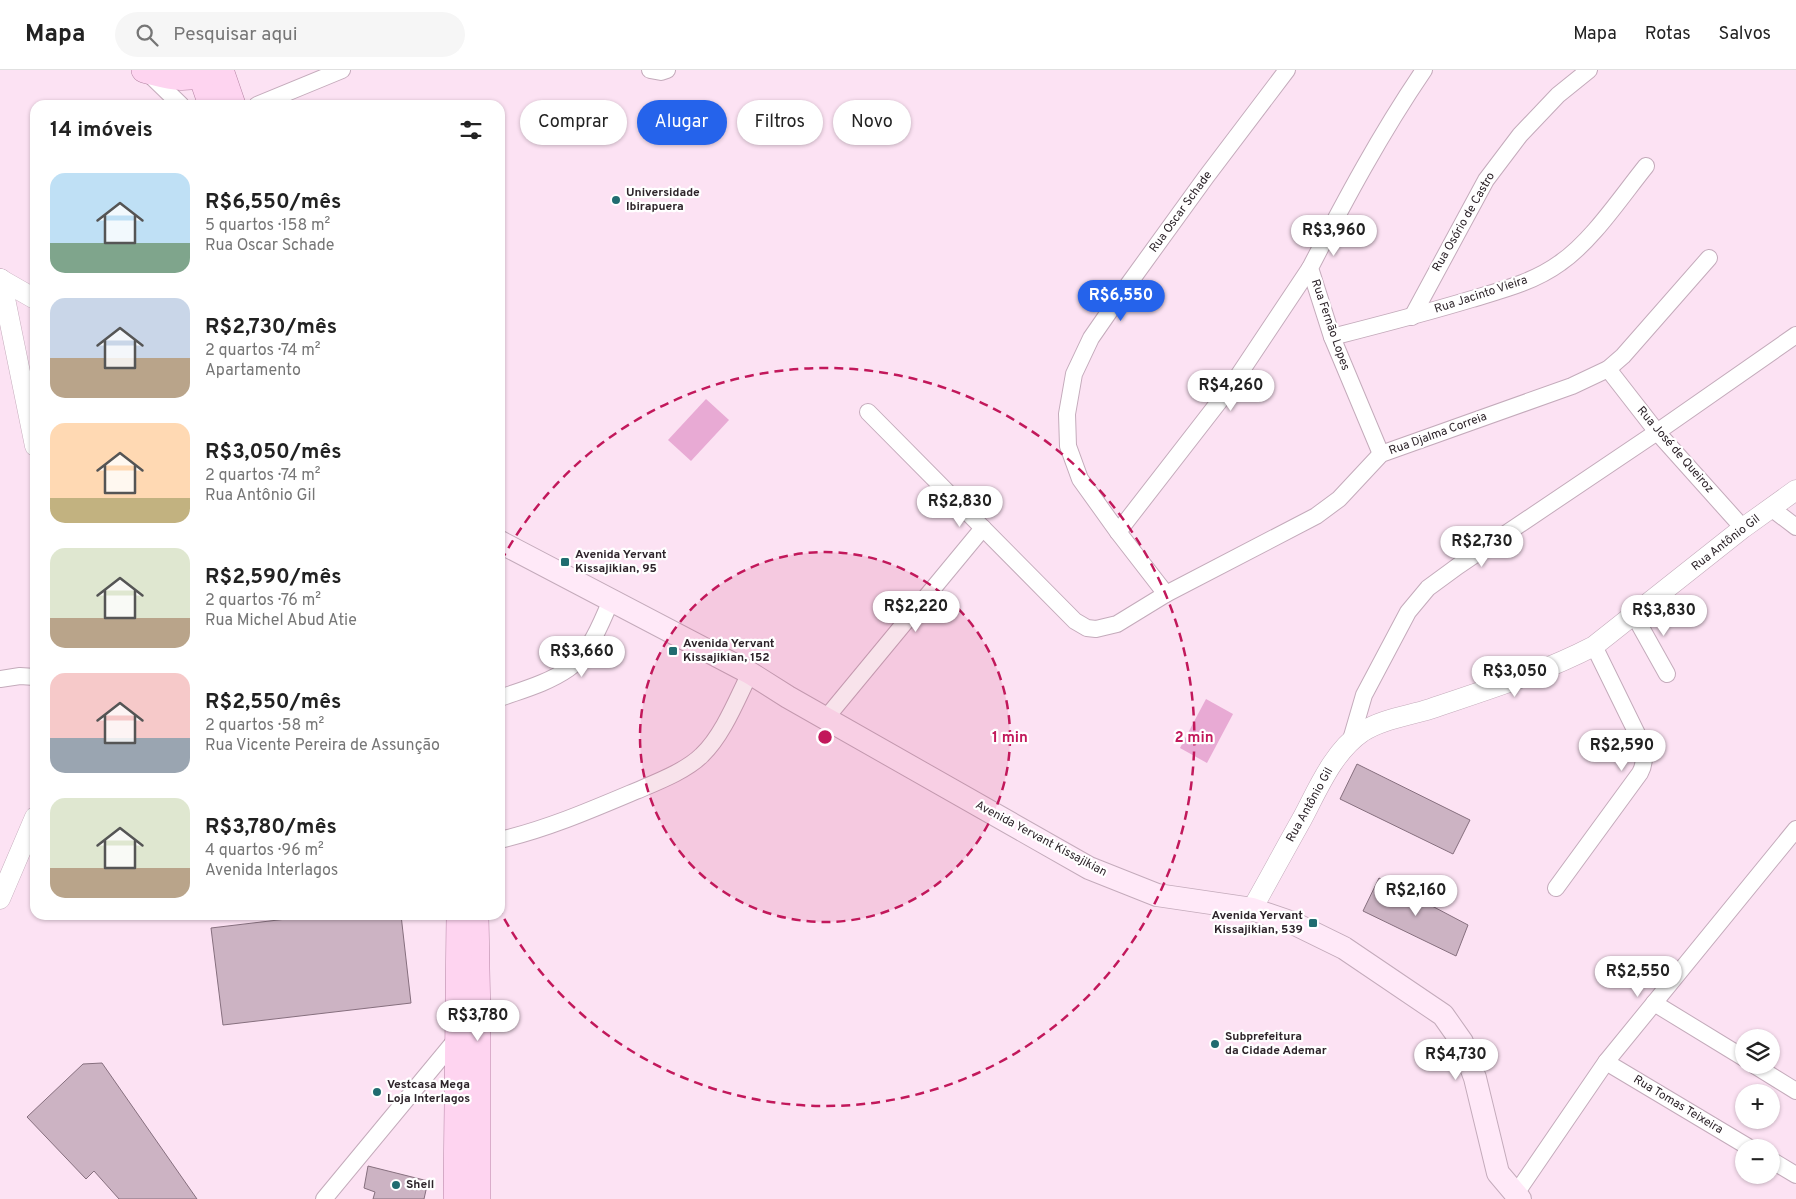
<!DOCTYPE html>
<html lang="pt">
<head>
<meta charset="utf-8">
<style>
  body { margin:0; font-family:Overpass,sans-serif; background:#f6f6f6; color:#222; height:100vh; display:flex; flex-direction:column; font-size:19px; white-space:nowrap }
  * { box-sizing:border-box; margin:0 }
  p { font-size:16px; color:#767676 }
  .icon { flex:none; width:28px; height:28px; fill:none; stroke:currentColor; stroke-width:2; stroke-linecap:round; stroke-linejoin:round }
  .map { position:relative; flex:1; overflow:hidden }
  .sheet { position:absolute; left:30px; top:30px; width:475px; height:820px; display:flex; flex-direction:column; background:#fff; border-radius:15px; box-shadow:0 1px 4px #0004 }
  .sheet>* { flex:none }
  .hud { position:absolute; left:520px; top:30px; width:475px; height:45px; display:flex; gap:10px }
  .fabs { position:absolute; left:1735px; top:959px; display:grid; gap:10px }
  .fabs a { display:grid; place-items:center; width:45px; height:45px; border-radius:50%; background:#fff; box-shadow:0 1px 4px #0004; font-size:25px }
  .price { position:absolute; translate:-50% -42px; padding:0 11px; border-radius:18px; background:#fff; color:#222; font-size:16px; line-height:32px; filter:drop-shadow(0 1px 2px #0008) }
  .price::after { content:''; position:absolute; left:50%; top:30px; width:15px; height:11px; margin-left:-8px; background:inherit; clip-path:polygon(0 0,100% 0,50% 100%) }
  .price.active { background:#2563eb; color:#fff }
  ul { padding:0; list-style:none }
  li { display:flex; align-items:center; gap:15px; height:125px; padding:0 20px }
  li span { display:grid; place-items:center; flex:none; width:140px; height:100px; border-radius:15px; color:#555 }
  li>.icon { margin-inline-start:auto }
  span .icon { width:60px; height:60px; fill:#fffc; stroke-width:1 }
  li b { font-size:21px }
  h2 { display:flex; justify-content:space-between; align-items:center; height:60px; padding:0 20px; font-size:21px }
  .tag { padding:0 18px; border-radius:22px; background:#fff; box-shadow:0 1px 4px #0004; font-size:18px; line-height:45px }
  .tag.active { background:#2563eb; color:#fff }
  header { display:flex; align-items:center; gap:30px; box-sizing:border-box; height:70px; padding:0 25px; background:#fff; border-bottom:1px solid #e0e0e0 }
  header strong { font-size:24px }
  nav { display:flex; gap:28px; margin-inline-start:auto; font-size:18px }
  .search { width:350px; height:45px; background:#f6f6f6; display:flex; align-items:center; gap:12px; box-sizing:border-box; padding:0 18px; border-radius:28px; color:#767676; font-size:19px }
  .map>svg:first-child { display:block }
  .green { fill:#e8aad4 }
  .building { fill:#ccb3c3; stroke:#866f7e }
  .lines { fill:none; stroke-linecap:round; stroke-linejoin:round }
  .minor-casing { stroke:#c4abbb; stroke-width:18 }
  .tertiary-casing { stroke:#c4abbb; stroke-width:21 }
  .secondary-casing { stroke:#c4abbb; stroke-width:24 }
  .primary-casing { stroke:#b584a4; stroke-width:26 }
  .minor { stroke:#fff; stroke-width:16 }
  .tertiary { stroke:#fff; stroke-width:20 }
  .secondary { stroke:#ffe9f8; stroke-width:22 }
  .primary { stroke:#fed4f0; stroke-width:25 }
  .ring { fill:none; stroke:#c2185b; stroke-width:2.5; stroke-dasharray:9 6 }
  .poi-dot { fill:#206c70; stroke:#fff; stroke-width:2 }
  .labels { text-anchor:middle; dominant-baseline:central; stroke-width:4.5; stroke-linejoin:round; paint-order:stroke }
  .poi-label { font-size:12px; font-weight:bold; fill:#2d242a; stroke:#fff; text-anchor:start }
  .street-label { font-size:12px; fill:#2d242a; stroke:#fff }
  .centre { fill:#c2185b; stroke:#fff; stroke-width:2.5 }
  .ring-label { font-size:15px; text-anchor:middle; font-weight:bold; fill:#c2185b; stroke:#fff; stroke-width:4.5; stroke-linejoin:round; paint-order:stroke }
</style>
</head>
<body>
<header>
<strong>Mapa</strong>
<div class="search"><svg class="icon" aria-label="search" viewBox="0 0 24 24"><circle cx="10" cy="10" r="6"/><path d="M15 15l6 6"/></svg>Pesquisar aqui</div>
<nav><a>Mapa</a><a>Rotas</a><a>Salvos</a></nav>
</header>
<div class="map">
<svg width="1796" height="1129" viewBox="0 0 1796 1129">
  <rect width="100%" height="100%" fill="#fce2f3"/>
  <g class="green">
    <polygon points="706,329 729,350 691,391 668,370"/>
    <polygon points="1206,629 1233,644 1207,693 1180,678"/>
  </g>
  <g class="building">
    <polygon points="1357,694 1470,750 1453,784 1340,729"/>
    <polygon points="1379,808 1468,855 1456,886 1363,841"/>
    <polygon points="320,845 401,845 411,933 223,955 211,858"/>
    <polygon points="102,993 197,1129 119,1129 94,1101 86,1109 27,1047 83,994"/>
    <polygon points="368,1096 428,1111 424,1129 373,1129 375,1122 364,1118"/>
  </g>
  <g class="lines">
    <defs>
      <g id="minor">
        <polyline points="650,0 661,2 667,0"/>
        <polyline points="148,3 181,35"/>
        <polyline points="257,35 342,0"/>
        <polyline points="1412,247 1486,110 1520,65 1558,25 1589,0"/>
        <path d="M 1332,267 C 1379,255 1426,243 1472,229 C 1502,220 1534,212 1560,193 C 1592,171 1621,127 1646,96"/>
        <polyline points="1608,299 1657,362 1743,458"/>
        <polyline points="868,342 1075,551 1087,558 1096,559 1117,554 1166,524 1316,446 1339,429 1381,384 1572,316 1608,299 1623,286 1709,188"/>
        <path d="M 1381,384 L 1332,267 L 1310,198 C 1345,130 1381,63 1424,0"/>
        <polyline points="1771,438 1796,457"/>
        <polyline points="1118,462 1232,315 1310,198"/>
        <polyline points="1166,524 1118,462 1080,409 1068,376 1067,344 1074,304 1091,268 1125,219 1206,107 1287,0"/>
        <polyline points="1634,545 1667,604"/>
        <polyline points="0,609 20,606 35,607"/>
        <path d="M 500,628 C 522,620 548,613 568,599 C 588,586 602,552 611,530"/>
        <polyline points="826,648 983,458"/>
        <polyline points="1350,673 1364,625 1408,542 1428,518 1458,496 1657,362 1796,265"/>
        <path d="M 500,770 C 547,759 591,740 636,721 C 657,712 686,701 702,685 C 723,665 737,629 750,603"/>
        <path d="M 1556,818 L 1640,703 C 1645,694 1645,686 1643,676 L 1594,576"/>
        <polyline points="1654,933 1744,988"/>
        <polyline points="1606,992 1750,1078"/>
        <polyline points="1754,995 1796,1021"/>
        <polyline points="1771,1090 1796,1105"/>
        <polyline points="1515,1125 1606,992 1796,759"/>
        <polyline points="324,1129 458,967"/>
      </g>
      <g id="tertiary">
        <polyline points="0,209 35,229"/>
        <polyline points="1,209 35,376"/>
        <polyline points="0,829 35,747"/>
        <path d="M 1252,839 C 1269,809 1285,779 1302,749 C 1318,719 1333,682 1362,662 C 1382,649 1408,646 1430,639 C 1486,620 1542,603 1594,576 L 1743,458 L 1796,420"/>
      </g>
      <polyline id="secondary" points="500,472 750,603 788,627 1089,798 1157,825 1252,839 1293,853 1344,878 1443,945 1462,972 1475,1008 1498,1103 1520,1129"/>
      <g id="primary">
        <path d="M 144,0 C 165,5 187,14 207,0"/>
        <polyline points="199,0 211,35"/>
        <polyline points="221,0 233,35"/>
        <polyline points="476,845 478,951 478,1129"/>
        <polyline points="456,1129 459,845"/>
      </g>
    </defs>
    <use href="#minor" class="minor-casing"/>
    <use href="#tertiary" class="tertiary-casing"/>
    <use href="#secondary" class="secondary-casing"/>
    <use href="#primary" class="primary-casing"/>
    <use href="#minor" class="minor"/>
    <use href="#tertiary" class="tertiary"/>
    <use href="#secondary" class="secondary"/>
    <use href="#primary" class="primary"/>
  </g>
  <circle cx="825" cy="667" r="185" fill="#c2185b" fill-opacity=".12"/>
  <g class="ring">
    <circle cx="825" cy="667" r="185"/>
    <path d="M501 491A369 369 0 1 1 501 843"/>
  </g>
  <g class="poi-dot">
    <circle cx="616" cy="130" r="5"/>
    <rect x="560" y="487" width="10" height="10" rx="2.5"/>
    <rect x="668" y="576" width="10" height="10" rx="2.5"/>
    <rect x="1308" y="848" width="10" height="10" rx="2.5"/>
    <circle cx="1215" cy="974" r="5"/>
    <circle cx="377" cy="1022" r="5"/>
    <circle cx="396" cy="1115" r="5"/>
  </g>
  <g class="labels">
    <g class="poi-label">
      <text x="626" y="123">Universidade<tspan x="626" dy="14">Ibirapuera</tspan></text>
      <text x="575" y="485">Avenida Yervant<tspan x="575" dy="14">Kissajikian, 95</tspan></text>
      <text x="683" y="574">Avenida Yervant<tspan x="683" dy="14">Kissajikian, 152</tspan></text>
      <text x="1303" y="846" text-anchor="end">Avenida Yervant<tspan x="1303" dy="14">Kissajikian, 539</tspan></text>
      <text x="1225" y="967">Subprefeitura<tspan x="1225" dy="14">da Cidade Ademar</tspan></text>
      <text x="387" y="1015">Vestcasa Mega<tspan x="387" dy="14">Loja Interlagos</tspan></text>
      <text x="406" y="1115">Shell</text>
    </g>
    <g class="street-label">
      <text transform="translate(1181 142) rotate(-54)">Rua Oscar Schade</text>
      <text transform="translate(1464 152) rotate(-60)">Rua Osório de Castro</text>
      <text transform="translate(1481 225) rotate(-18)">Rua Jacinto Vieira</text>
      <text transform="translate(1330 255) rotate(71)">Rua Fernão Lopes</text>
      <text transform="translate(1438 364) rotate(-20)">Rua Djalma Correia</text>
      <text transform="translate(1675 380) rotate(49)">Rua José de Queiroz</text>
      <text transform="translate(1726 473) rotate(-38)">Rua Antônio Gil</text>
      <text transform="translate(1310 735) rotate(-61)">Rua Antônio Gil</text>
      <text transform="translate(1041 769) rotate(28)">Avenida Yervant Kissajikian</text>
      <text transform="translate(1678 1035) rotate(31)">Rua Tomas Teixeira</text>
    </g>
  </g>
  <circle cx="825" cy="667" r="8" class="centre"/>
  <g class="ring-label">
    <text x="1010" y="672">1 min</text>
    <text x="1194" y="672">2 min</text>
  </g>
</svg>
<div class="fabs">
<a><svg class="icon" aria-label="layers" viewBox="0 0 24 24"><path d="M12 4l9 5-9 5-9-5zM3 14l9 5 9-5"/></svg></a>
<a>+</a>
<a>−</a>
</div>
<b class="price" style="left:1334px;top:187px">R$3,960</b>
<b class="price active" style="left:1121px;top:252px">R$6,550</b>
<b class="price" style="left:1231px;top:342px">R$4,260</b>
<b class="price" style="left:960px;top:458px">R$2,830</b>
<b class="price" style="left:1482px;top:498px">R$2,730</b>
<b class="price" style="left:916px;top:563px">R$2,220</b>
<b class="price" style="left:1664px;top:567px">R$3,830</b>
<b class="price" style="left:582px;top:608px">R$3,660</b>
<b class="price" style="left:1515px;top:628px">R$3,050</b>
<b class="price" style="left:1622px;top:702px">R$2,590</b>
<b class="price" style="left:1416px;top:847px">R$2,160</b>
<b class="price" style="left:1638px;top:928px">R$2,550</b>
<b class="price" style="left:478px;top:972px">R$3,780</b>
<b class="price" style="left:1456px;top:1011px">R$4,730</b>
<div class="hud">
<a class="tag">Comprar</a>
<a class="tag active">Alugar</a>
<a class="tag">Filtros</a>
<a class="tag">Novo</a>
</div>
<section class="sheet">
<h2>14 imóveis<svg class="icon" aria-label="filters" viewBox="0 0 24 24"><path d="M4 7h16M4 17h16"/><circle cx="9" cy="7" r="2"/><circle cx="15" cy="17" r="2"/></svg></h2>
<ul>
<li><span style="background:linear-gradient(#bfe0f5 70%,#7fa58c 0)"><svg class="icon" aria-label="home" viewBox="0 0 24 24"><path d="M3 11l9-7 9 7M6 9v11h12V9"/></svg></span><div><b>R$6,550/mês</b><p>5 quartos · 158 m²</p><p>Rua Oscar Schade</p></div></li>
<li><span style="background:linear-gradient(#c9d6e8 60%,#b9a48a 0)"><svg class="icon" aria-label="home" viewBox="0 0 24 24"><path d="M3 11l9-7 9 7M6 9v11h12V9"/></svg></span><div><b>R$2,730/mês</b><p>2 quartos · 74 m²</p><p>Apartamento</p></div></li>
<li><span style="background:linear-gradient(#ffd9b3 75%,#c2b280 0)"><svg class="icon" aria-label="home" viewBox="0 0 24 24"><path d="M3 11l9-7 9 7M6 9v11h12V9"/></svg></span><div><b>R$3,050/mês</b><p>2 quartos · 74 m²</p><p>Rua Antônio Gil</p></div></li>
<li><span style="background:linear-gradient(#dfe7d0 70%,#b9a48a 0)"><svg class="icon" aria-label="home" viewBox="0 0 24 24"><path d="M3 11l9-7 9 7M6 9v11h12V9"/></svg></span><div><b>R$2,590/mês</b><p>2 quartos · 76 m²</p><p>Rua Michel Abud Atie</p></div></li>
<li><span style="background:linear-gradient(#f6c9c9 65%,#9aa5b1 0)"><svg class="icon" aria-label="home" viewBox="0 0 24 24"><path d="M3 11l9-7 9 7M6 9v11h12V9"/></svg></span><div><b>R$2,550/mês</b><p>2 quartos · 58 m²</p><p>Rua Vicente Pereira de Assunção</p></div></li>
<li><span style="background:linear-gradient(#dfe7d0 70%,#b9a48a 0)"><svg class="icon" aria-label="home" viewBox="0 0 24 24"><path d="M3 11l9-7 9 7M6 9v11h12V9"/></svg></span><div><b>R$3,780/mês</b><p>4 quartos · 96 m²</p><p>Avenida Interlagos</p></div></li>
</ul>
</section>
</div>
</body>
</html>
